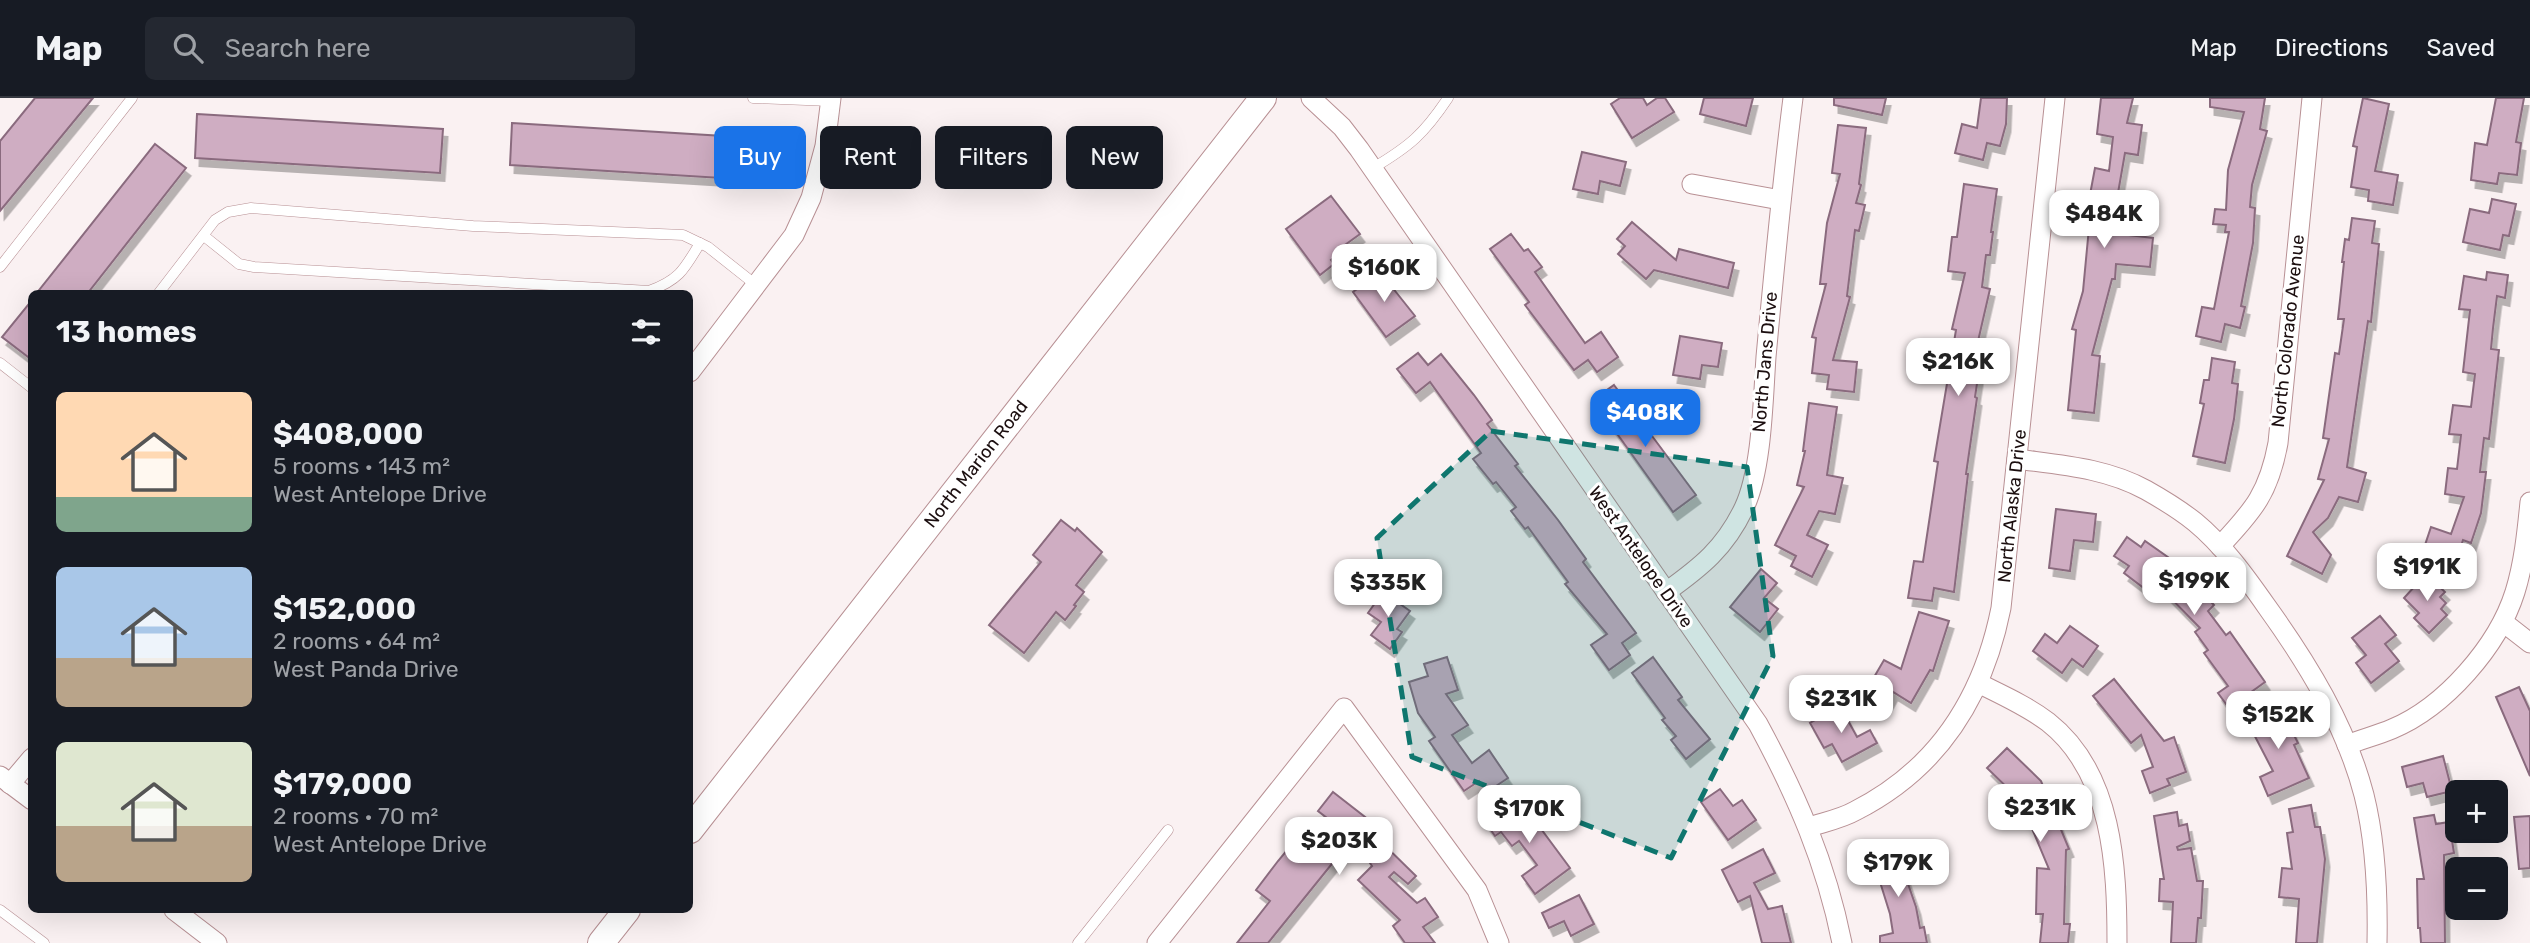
<!DOCTYPE html>
<html lang="en">
<head>
<meta charset="utf-8">
<style>
  body { margin:0; font-family:Rubik,sans-serif; background:#242831; color:#f1f3f6; height:100vh; display:flex; flex-direction:column; font-size:26px; white-space:nowrap }
  * { box-sizing:border-box; margin:0 }
  p { font-size:23px; color:#9ea1a6 }
  .icon { flex:none; width:38px; height:38px; fill:none; stroke:currentColor; stroke-width:2; stroke-linecap:round; stroke-linejoin:round }
  .map { position:relative; flex:1; overflow:hidden }
  .details { position:absolute; left:28px; top:192px; width:665px; height:623px; display:flex; flex-direction:column; background:#171b24; border-radius:10px; box-shadow:0 7px 28px #0002 }
  .details>* { flex:none }
  .guide { position:absolute; left:714px; top:28px; width:665px; height:63px; display:flex; gap:14px }
  .controls { position:absolute; left:2445px; top:682px; display:grid; gap:14px }
  .controls a { display:grid; place-items:center; width:63px; height:63px; border-radius:10px; background:#171b24; box-shadow:0 7px 28px #0002; font-size:35px }
  .price { position:absolute; translate:-50% -60px; padding:0 16px; border-radius:14px; background:#fff; color:#222; font-size:23px; line-height:46px; filter:drop-shadow(0 2px 4px #0008) }
  .price::after { content:''; position:absolute; left:50%; top:42px; width:21px; height:16px; margin-left:-10px; background:inherit; clip-path:polygon(0 0,100% 0,50% 100%) }
  .price.selected { background:#1a73e8; color:#fff }
  ul { padding:0; list-style:none }
  li { display:flex; align-items:center; gap:21px; height:175px; padding:0 28px }
  li span { display:grid; place-items:center; flex:none; width:196px; height:140px; border-radius:10px; color:#555 }
  li>.icon { margin-inline-start:auto }
  span .icon { width:84px; height:84px; fill:#fffc; stroke-width:1 }
  li b { font-size:30px }
  h2 { display:flex; justify-content:space-between; align-items:center; height:84px; padding:0 28px; font-size:30px }
  .pill { padding:0 24px; border-radius:10px; background:#171b24; box-shadow:0 7px 28px #0002; font-size:24px; line-height:63px }
  .pill.selected { background:#1a73e8; color:#fff }
  header { display:flex; align-items:center; gap:42px; box-sizing:border-box; height:98px; padding:0 35px; background:#171b24; border-bottom:2px solid #363941 }
  header strong { font-size:33px }
  nav { display:flex; gap:38px; margin-inline-start:auto; font-size:24px }
  .search { width:490px; height:63px; background:#242831; display:flex; align-items:center; gap:18px; box-sizing:border-box; padding:0 24px; border-radius:10px; color:#9ea1a6; font-size:26px }
  .map>svg:first-child { display:block }
  .building { fill:#cfadc2; stroke:#8a6b7e; stroke-width:2; filter:url(#shadow) }
  .lines { fill:none; stroke-linecap:round; stroke-linejoin:round }
  .service-casing { stroke:#b89094; stroke-width:11 }
  .minor-casing { stroke:#b89094; stroke-width:21 }
  .secondary-casing { stroke:#b89094; stroke-width:28 }
  .service { stroke:#fff; stroke-width:10 }
  .minor { stroke:#fff; stroke-width:19 }
  .secondary { stroke:#fff; stroke-width:26 }
  .marked { fill:#0f766e; fill-opacity:0.2; stroke:#0f766e; stroke-width:5; stroke-dasharray:14 9; stroke-linejoin:round }
  .labels { text-anchor:middle; dominant-baseline:central; stroke-width:6; stroke-linejoin:round; paint-order:stroke }
  .street-label { font-size:18px; fill:#1b0e0f; stroke:#fff }
</style>
</head>
<body>
<header>
<strong>Map</strong>
<div class="search"><svg class="icon" aria-label="search" viewBox="0 0 24 24"><circle cx="10" cy="10" r="6"/><path d="M15 15l6 6"/></svg>Search here</div>
<nav><a>Map</a><a>Directions</a><a>Saved</a></nav>
</header>
<div class="map">
<svg width="2530" height="845" viewBox="0 0 2530 845">
  <defs>
    <filter id="shadow"><feDropShadow dx="4.5" dy="8" stdDeviation="0" flood-color="#0004"/></filter>
  </defs>
  <rect width="100%" height="100%" fill="#faf1f2"/>
  <g class="building">
    <polygon points="35,0 93,0 0,113 0,43"/>
    <polygon points="1620,0 1643,0 1647,7 1657,0 1665,0 1674,14 1632,40 1611,6"/>
    <polygon points="1704,0 1753,0 1746,28 1700,16"/>
    <polygon points="1834,0 1886,0 1882,17 1834,7"/>
    <polygon points="1981,0 2007,0 2006,26 2000,48 1987,45 1983,62 1955,55 1962,26 1977,30"/>
    <polygon points="2101,0 2133,0 2127,25 2142,27 2138,57 2125,55 2111,135 2153,140 2150,169 2116,166 2115,181 2112,181 2092,257 2100,258 2094,315 2068,312 2076,232 2072,231 2083,193 2090,119 2086,118 2095,70 2109,73 2113,39 2097,36"/>
    <polygon points="2210,0 2265,0 2260,31 2267,33 2252,87 2250,109 2255,110 2253,145 2241,208 2245,209 2240,230 2225,226 2221,244 2196,238 2202,209 2214,211 2229,134 2225,134 2226,127 2213,126 2215,111 2226,112 2228,72 2244,14 2210,9"/>
    <polygon points="2363,0 2389,6 2375,73 2398,77 2393,107 2368,103 2369,92 2351,89 2357,49 2353,48"/>
    <polygon points="2496,0 2524,0 2516,44 2521,45 2517,77 2499,75 2497,86 2471,82 2475,45 2487,47"/>
    <polygon points="197,16 443,31 440,75 195,60"/>
    <polygon points="512,25 756,40 754,82 510,67"/>
    <polygon points="1838,27 1866,30 1859,86 1861,87 1856,105 1865,107 1859,133 1855,132 1847,198 1850,199 1833,262 1857,264 1854,294 1827,291 1829,277 1812,275 1816,240 1812,239 1826,186 1820,186 1827,125 1840,76 1832,75"/>
    <polygon points="155,46 186,70 87,196 36,196"/>
    <polygon points="1582,54 1626,64 1620,88 1600,83 1598,96 1573,91"/>
    <polygon points="1964,86 1997,91 1991,134 1993,134 1990,157 1986,157 1982,189 1990,191 1973,265 1980,266 1975,299 1977,300 1966,376 1968,376 1954,494 1934,490 1932,503 1908,500 1914,463 1923,464 1938,364 1934,363 1956,232 1952,231 1965,175 1948,173 1952,139 1957,139"/>
    <polygon points="1331,98 1360,136 1342,149 1345,152 1331,162 1334,166 1320,177 1286,131"/>
    <polygon points="2492,101 2516,106 2509,138 2503,137 2500,152 2463,144 2470,111 2489,115"/>
    <polygon points="2352,120 2375,123 2372,145 2379,146 2371,224 2368,223 2347,369 2366,375 2358,404 2339,399 2328,420 2313,434 2331,457 2322,476 2287,458 2324,382 2318,381 2329,341 2323,340 2335,255 2339,256 2344,221 2338,221 2344,164 2342,164 2345,141 2349,142"/>
    <polygon points="1632,124 1676,162 1679,151 1734,165 1728,190 1654,172 1646,181 1618,156 1625,148 1617,141"/>
    <polygon points="1511,136 1524,153 1528,151 1542,169 1535,174 1585,245 1601,234 1618,259 1597,274 1588,262 1574,272 1525,207 1529,204 1490,151"/>
    <polygon points="1380,174 1415,218 1386,239 1353,194"/>
    <polygon points="2487,174 2508,177 2505,200 2497,198 2493,230 2491,251 2499,252 2489,341 2484,340 2480,374 2486,374 2481,415 2471,445 2463,442 2456,464 2425,453 2425,447 2431,429 2451,436 2464,399 2445,396 2448,370 2457,371 2461,337 2449,336 2453,307 2471,309 2475,276 2463,274 2470,212 2459,211 2464,178 2486,182"/>
    <polygon points="32,202 32,262 2,239"/>
    <polygon points="1680,238 1722,245 1718,269 1702,267 1700,281 1673,277"/>
    <polygon points="1418,255 1428,267 1441,256 1474,297 1492,322 1487,326 1518,366 1515,368 1558,422 1586,461 1583,464 1636,535 1622,545 1630,557 1609,572 1591,547 1607,536 1565,486 1568,484 1528,429 1525,431 1511,413 1516,409 1496,384 1493,386 1473,361 1481,355 1430,284 1416,295 1397,271"/>
    <polygon points="2212,260 2235,264 2232,285 2238,286 2234,321 2225,365 2193,358 2204,306 2200,305 2204,282 2209,282"/>
    <polygon points="1614,287 1696,397 1673,414 1593,302"/>
    <polygon points="1809,305 1837,309 1827,377 1843,380 1835,416 1819,413 1807,437 1828,447 1812,479 1791,468 1796,458 1775,447 1804,389 1797,387 1805,353 1803,353"/>
    <polygon points="2056,411 2096,416 2093,444 2074,442 2070,473 2049,470"/>
    <polygon points="1061,422 1075,433 1077,430 1102,454 1076,487 1084,494 1074,507 1076,508 1065,522 1056,514 1024,555 989,527 1041,464 1033,457"/>
    <polygon points="2127,439 2141,449 2145,443 2172,462 2214,507 2208,513 2226,537 2230,534 2265,584 2229,610 2218,595 2228,588 2204,555 2208,552 2195,534 2200,530 2152,481 2145,491 2124,475 2129,468 2114,458"/>
    <polygon points="1761,471 1777,485 1764,500 1778,511 1760,534 1730,509"/>
    <polygon points="2426,476 2445,494 2440,499 2446,505 2441,511 2447,517 2429,535 2414,520 2419,515 2404,500"/>
    <polygon points="1383,494 1410,513 1397,531 1402,534 1390,551 1371,537 1381,524 1368,515"/>
    <polygon points="1919,514 1949,523 1933,573 1930,572 1911,605 1893,594 1887,605 1866,593 1884,562 1901,571"/>
    <polygon points="2380,518 2396,537 2385,546 2399,563 2371,585 2356,565 2366,557 2352,540"/>
    <polygon points="2070,528 2098,548 2083,569 2072,561 2062,575 2033,553 2045,536 2057,545"/>
    <polygon points="1447,559 1458,592 1446,596 1468,627 1452,637 1472,665 1489,652 1508,680 1487,694 1479,683 1464,693 1429,643 1435,639 1418,615 1409,584 1428,578 1424,566"/>
    <polygon points="1653,559 1682,599 1678,602 1710,641 1686,661 1671,642 1676,638 1662,622 1665,620 1632,575"/>
    <polygon points="2114,581 2164,643 2174,639 2186,674 2167,681 2170,687 2150,695 2142,673 2153,669 2141,637 2131,645 2093,598"/>
    <polygon points="2519,589 2530,613 2530,678 2496,599"/>
    <polygon points="2279,607 2298,645 2294,647 2309,680 2268,698 2260,679 2273,673 2247,623"/>
    <polygon points="1840,608 1857,639 1870,632 1877,645 1842,664 1832,646 1824,650 1810,625"/>
    <polygon points="2007,650 2041,683 2069,751 2066,752 2064,826 2070,826 2068,845 2040,845 2043,816 2036,816 2037,770 2049,771 2020,702 1987,670"/>
    <polygon points="2443,658 2452,693 2427,699 2423,685 2407,689 2402,669"/>
    <polygon points="1720,691 1733,708 1742,702 1756,722 1728,742 1701,704"/>
    <polygon points="1333,694 1374,726 1369,732 1416,778 1408,786 1394,774 1389,779 1417,805 1425,800 1438,819 1423,829 1435,845 1405,845 1393,828 1400,822 1358,782 1372,768 1370,765 1375,759 1352,741 1268,845 1237,845 1270,803 1256,792 1278,763 1293,745 1306,756 1332,724 1318,713"/>
    <polygon points="1499,705 1510,719 1524,708 1570,770 1535,796 1522,778 1537,767 1519,743 1512,748 1501,734 1495,738 1481,718"/>
    <polygon points="2311,707 2315,729 2320,729 2325,761 2317,845 2296,845 2299,801 2279,799 2282,770 2292,771 2287,735 2293,734 2289,711"/>
    <polygon points="2177,714 2179,728 2187,726 2190,743 2177,749 2178,752 2191,750 2197,783 2203,783 2201,820 2198,820 2196,845 2171,845 2173,804 2159,803 2160,781 2164,781 2154,718"/>
    <polygon points="2434,717 2436,726 2449,724 2454,755 2444,757 2445,845 2421,845 2420,830 2418,830 2417,781 2424,781 2414,720"/>
    <polygon points="2530,718 2530,770 2519,771 2514,719"/>
    <polygon points="1895,748 1916,809 1920,830 1924,829 1927,845 1880,845 1880,838 1893,835 1890,816 1871,755"/>
    <polygon points="1763,751 1775,775 1754,785 1768,811 1782,808 1791,845 1762,845 1750,798 1738,804 1722,772"/>
    <polygon points="1579,797 1594,826 1571,838 1564,823 1549,830 1542,815"/>
  </g>
  <g class="lines">
    <defs>
      <g id="service">
        <polyline points="753,0 831,3"/>
        <path d="M 1373,70 C 1410,48 1424,36 1448,0"/>
        <path d="M 204,138 L 239,166 L 254,169 L 649,193 C 679,182 684,172 700,145"/>
        <polyline points="0,169 132,0"/>
        <polyline points="158,196 215,122 228,114 251,110 473,128 683,137 708,149 756,187"/>
        <polyline points="0,265 32,290"/>
        <polyline points="0,812 44,845"/>
        <polyline points="1078,845 1168,732"/>
      </g>
      <g id="minor">
        <path d="M 1311,0 L 1342,29 L 1359,51 L 1758,626 C 1797,698 1826,765 1842,845"/>
        <polyline points="1692,86 1780,102"/>
        <polyline points="690,274 794,137 811,100 825,48 831,0"/>
        <path d="M 2017,361 C 2061,367 2106,370 2146,392 C 2162,401 2180,412 2195,424 C 2223,447 2246,479 2267,509 C 2308,566 2346,628 2364,697 C 2376,745 2378,795 2377,845"/>
        <path d="M 2220,448 C 2254,412 2269,394 2278,345 L 2312,0"/>
        <path d="M 1666,494 C 1701,469 1725,450 1744,410 C 1762,372 1763,302 1766,259 C 1774,172 1782,86 1793,0"/>
        <polyline points="2503,524 2530,545"/>
        <path d="M 1978,585 C 2002,597 2027,608 2048,624 C 2113,675 2117,769 2117,845"/>
        <path d="M 2347,647 C 2362,641 2378,637 2392,631 C 2445,609 2498,548 2515,494 C 2524,465 2527,434 2530,404"/>
        <polyline points="0,678 32,702"/>
        <polyline points="10,686 32,660"/>
        <path d="M 1809,729 C 1824,724 1841,721 1855,713 C 1938,671 1983,600 2001,510 L 2055,0"/>
        <polyline points="174,812 217,845"/>
        <polyline points="1157,845 1344,610 1477,792 1499,845"/>
      </g>
      <g id="secondary">
        <polyline points="690,732 1263,0"/>
        <polyline points="601,845 627,812"/>
      </g>
    </defs>
    <use href="#service" class="service-casing"/>
    <use href="#minor" class="minor-casing"/>
    <use href="#secondary" class="secondary-casing"/>
    <use href="#service" class="service"/>
    <use href="#minor" class="minor"/>
    <use href="#secondary" class="secondary"/>
  </g>
  <path class="marked" d="M 1491,333 L 1747,369 L 1773,558 L 1671,760 L 1412,659 L 1377,440 Z"/>
  <g class="labels">
    <g class="street-label">
      <text transform="translate(2288 233) rotate(-84)">North Colorado Avenue</text>
      <text transform="translate(1765 264) rotate(-85)">North Jans Drive</text>
      <text transform="translate(976 366) rotate(-52)">North Marion Road</text>
      <text transform="translate(2012 408) rotate(-84)">North Alaska Drive</text>
      <text transform="translate(1641 459) rotate(55)">West Antelope Drive</text>
    </g>
  </g>
</svg>
<div class="controls">
<a>+</a>
<a>−</a>
</div>
<b class="price" style="left:2104px;top:152px">$484K</b>
<b class="price" style="left:1384px;top:206px">$160K</b>
<b class="price" style="left:1958px;top:300px">$216K</b>
<b class="price selected" style="left:1645px;top:351px">$408K</b>
<b class="price" style="left:2427px;top:505px">$191K</b>
<b class="price" style="left:2194px;top:519px">$199K</b>
<b class="price" style="left:1388px;top:521px">$335K</b>
<b class="price" style="left:1841px;top:637px">$231K</b>
<b class="price" style="left:2278px;top:653px">$152K</b>
<b class="price" style="left:2040px;top:746px">$231K</b>
<b class="price" style="left:1529px;top:747px">$170K</b>
<b class="price" style="left:1339px;top:779px">$203K</b>
<b class="price" style="left:1898px;top:801px">$179K</b>
<div class="guide">
<a class="pill selected">Buy</a>
<a class="pill">Rent</a>
<a class="pill">Filters</a>
<a class="pill">New</a>
</div>
<section class="details">
<h2>13 homes<svg class="icon" aria-label="filters" viewBox="0 0 24 24"><path d="M4 7h16M4 17h16"/><circle cx="9" cy="7" r="2"/><circle cx="15" cy="17" r="2"/></svg></h2>
<ul>
<li><span style="background:linear-gradient(#ffd9b3 75%,#7fa58c 0)"><svg class="icon" aria-label="home" viewBox="0 0 24 24"><path d="M3 11l9-7 9 7M6 9v11h12V9"/></svg></span><div><b>$408,000</b><p>5 rooms · 143 m²</p><p>West Antelope Drive</p></div></li>
<li><span style="background:linear-gradient(#a9c7e8 65%,#b9a48a 0)"><svg class="icon" aria-label="home" viewBox="0 0 24 24"><path d="M3 11l9-7 9 7M6 9v11h12V9"/></svg></span><div><b>$152,000</b><p>2 rooms · 64 m²</p><p>West Panda Drive</p></div></li>
<li><span style="background:linear-gradient(#dfe7d0 60%,#b9a48a 0)"><svg class="icon" aria-label="home" viewBox="0 0 24 24"><path d="M3 11l9-7 9 7M6 9v11h12V9"/></svg></span><div><b>$179,000</b><p>2 rooms · 70 m²</p><p>West Antelope Drive</p></div></li>
</ul>
</section>
</div>
</body>
</html>
